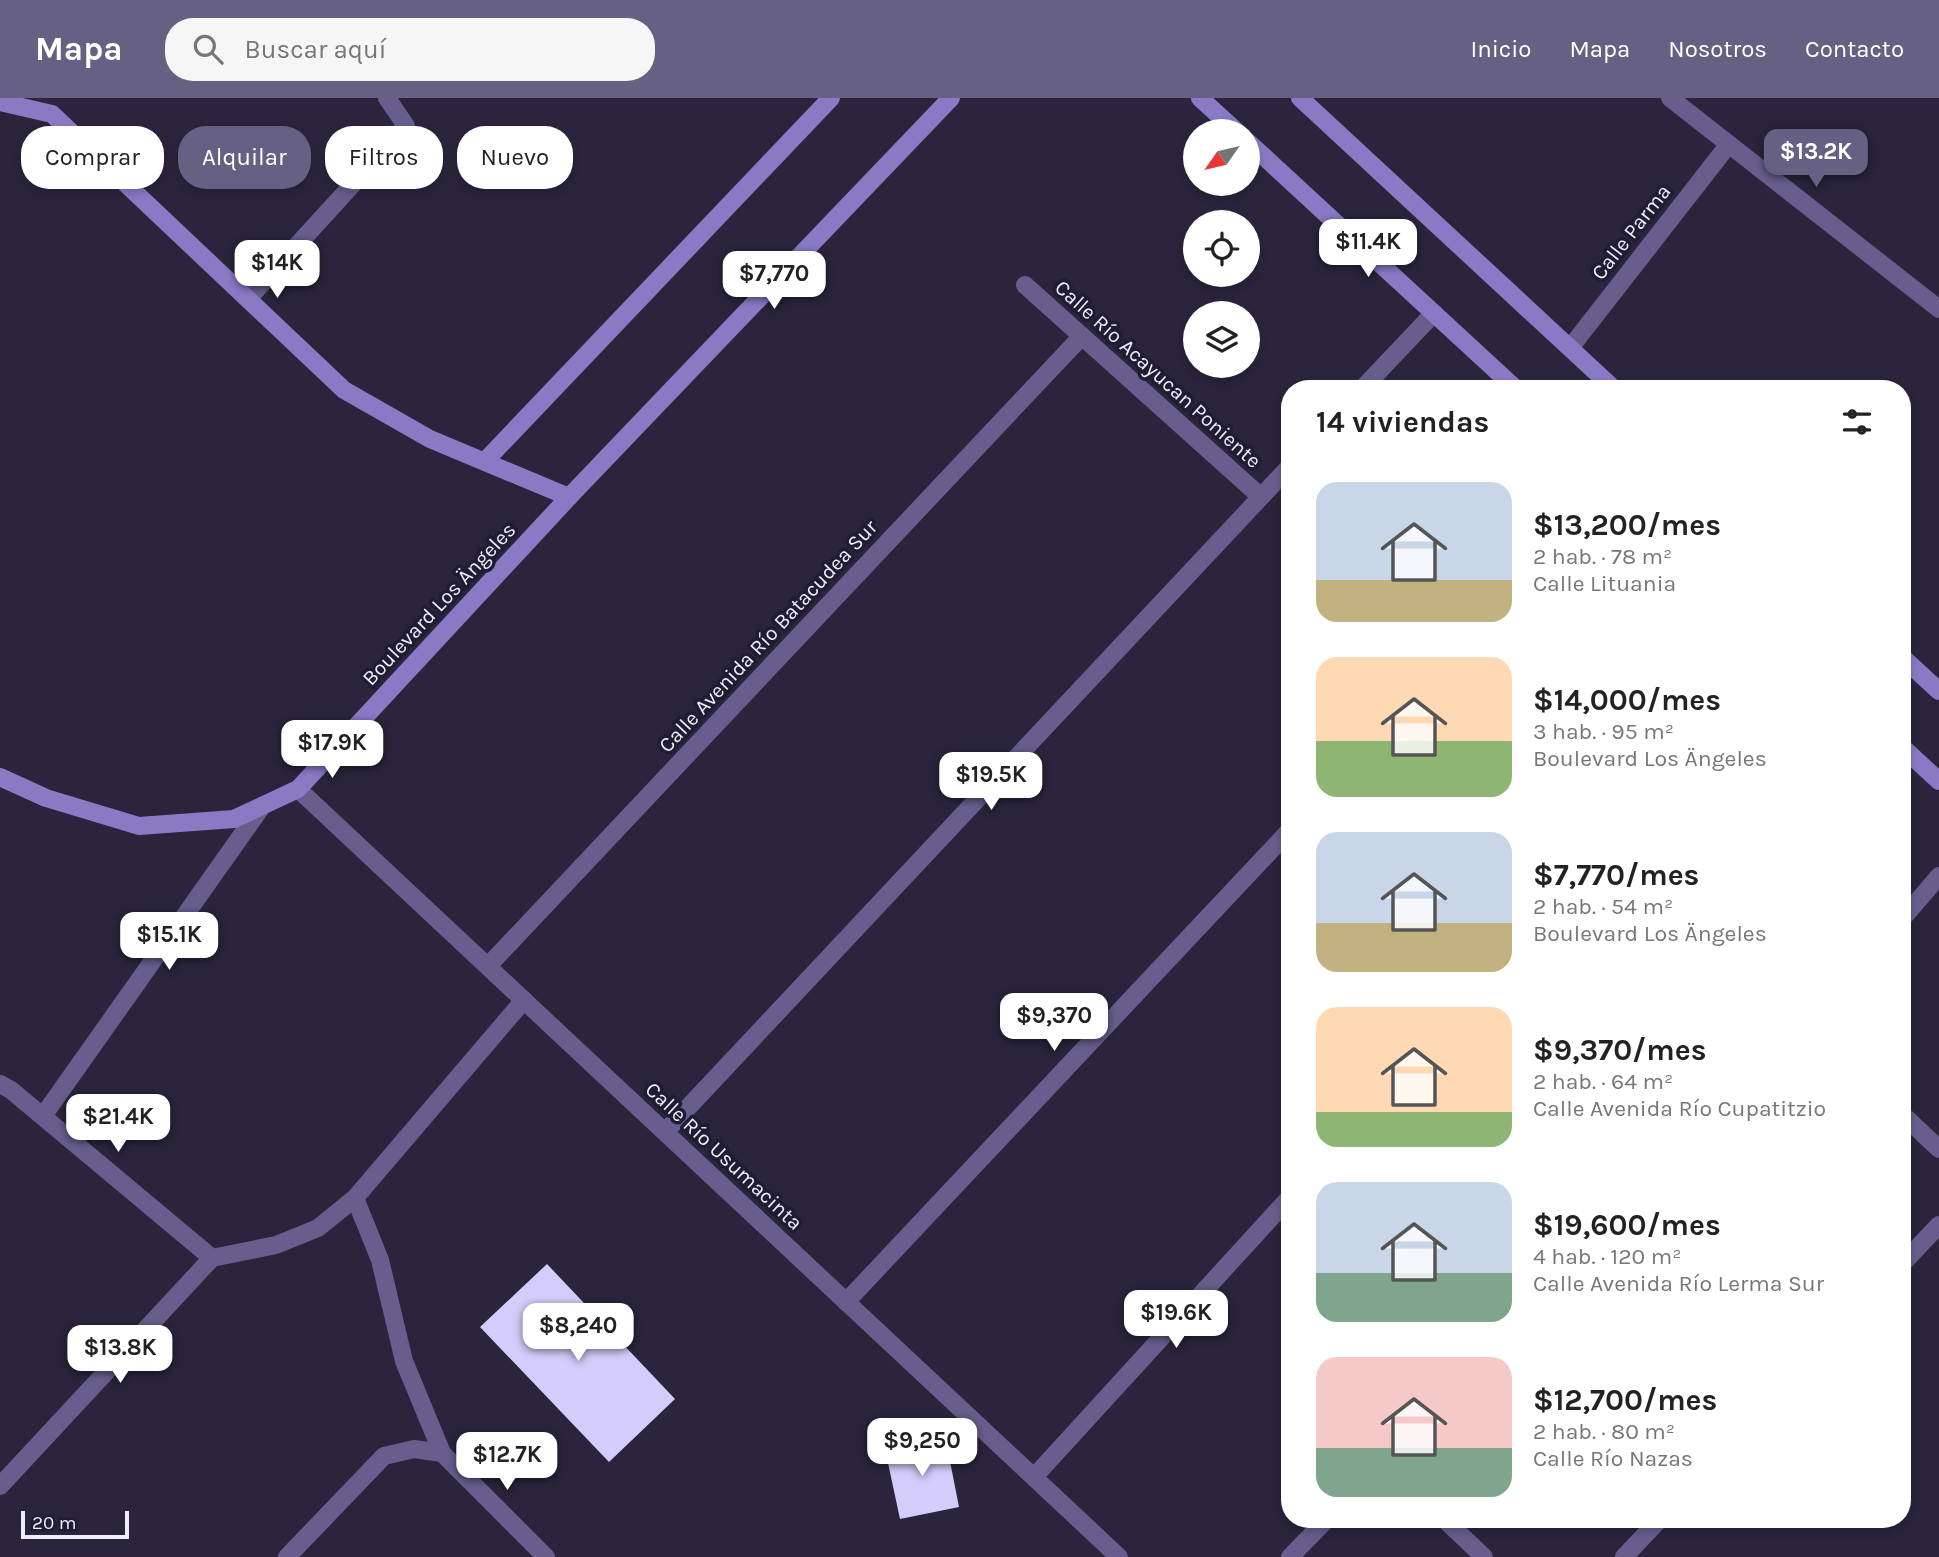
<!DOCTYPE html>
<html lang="es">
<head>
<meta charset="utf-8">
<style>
  body { margin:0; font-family:Karla,sans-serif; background:#f6f6f6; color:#222; height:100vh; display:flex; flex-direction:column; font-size:26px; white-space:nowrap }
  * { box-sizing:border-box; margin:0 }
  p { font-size:23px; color:#767676 }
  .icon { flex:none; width:38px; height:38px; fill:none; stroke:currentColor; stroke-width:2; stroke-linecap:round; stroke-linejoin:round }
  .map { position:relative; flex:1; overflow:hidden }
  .details { position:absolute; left:1281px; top:282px; width:630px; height:1148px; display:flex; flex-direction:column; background:#fff; border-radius:28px; box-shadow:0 4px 10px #0003 }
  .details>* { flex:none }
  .banner { position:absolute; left:21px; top:28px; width:665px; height:63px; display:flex; gap:14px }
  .needle { width:46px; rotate:236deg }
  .tools { position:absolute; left:1183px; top:21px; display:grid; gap:14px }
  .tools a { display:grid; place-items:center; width:77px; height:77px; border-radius:50%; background:#fff; box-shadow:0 4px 10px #0003; font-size:35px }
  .scale { position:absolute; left:21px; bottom:18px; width:108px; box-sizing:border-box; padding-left:7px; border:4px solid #efedfc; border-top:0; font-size:19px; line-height:24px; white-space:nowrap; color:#efedfc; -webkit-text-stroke:5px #201c32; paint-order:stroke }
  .price { position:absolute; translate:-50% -60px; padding:0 16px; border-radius:14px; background:#fff; color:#222; font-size:23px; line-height:46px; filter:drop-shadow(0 2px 4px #0008) }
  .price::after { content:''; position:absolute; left:50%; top:42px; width:21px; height:16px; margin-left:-10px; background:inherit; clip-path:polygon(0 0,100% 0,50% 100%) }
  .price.active { background:#666082; color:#fff }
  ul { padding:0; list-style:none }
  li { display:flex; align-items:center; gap:21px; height:175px; padding:0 35px }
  li span { display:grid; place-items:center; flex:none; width:196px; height:140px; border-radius:21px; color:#555 }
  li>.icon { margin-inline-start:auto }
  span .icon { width:84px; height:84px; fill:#fffc; stroke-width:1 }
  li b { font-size:30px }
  h2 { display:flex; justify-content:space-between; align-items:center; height:84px; padding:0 35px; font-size:30px }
  .chip { padding:0 24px; border-radius:28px; background:#fff; box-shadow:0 4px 10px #0003; font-size:24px; line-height:63px }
  .chip.active { background:#666082; color:#fff }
  header { display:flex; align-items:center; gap:42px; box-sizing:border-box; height:98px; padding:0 35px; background:#666082; color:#fff }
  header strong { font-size:33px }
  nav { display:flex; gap:38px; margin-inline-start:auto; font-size:24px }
  .search { width:490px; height:63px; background:#f6f6f6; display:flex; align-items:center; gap:18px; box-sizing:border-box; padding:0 24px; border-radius:28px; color:#767676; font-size:26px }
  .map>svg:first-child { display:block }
  .building { fill:#d4cdfb }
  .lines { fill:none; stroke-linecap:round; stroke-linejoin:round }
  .street { stroke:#675e8d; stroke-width:18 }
  .secondary { stroke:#8a7ac6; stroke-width:18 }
  .labels { text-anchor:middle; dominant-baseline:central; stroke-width:7; stroke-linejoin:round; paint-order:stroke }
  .street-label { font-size:21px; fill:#efedfc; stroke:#201c32 }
</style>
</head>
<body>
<header>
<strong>Mapa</strong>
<div class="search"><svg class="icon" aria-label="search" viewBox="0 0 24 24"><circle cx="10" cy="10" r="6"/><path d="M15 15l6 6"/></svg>Buscar aquí</div>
<nav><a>Inicio</a><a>Mapa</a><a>Nosotros</a><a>Contacto</a></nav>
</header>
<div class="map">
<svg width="1939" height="1459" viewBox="0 0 1939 1459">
  <rect width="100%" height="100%" fill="#2a253c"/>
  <g class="building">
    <polygon points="547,1166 675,1301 609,1364 480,1229"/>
    <polygon points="945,1338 959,1409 900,1421 885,1351"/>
  </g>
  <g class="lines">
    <g class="street">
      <polyline points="1670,0 1939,211"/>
      <polyline points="1025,187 1261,399"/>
      <polyline points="248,201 406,28 387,0"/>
      <polyline points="1570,250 1729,46"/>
      <polyline points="1363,290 1434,215"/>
      <polyline points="298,691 1119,1459"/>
      <polyline points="1902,821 1939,778"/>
      <polyline points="488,868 1082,238"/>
      <polyline points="524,902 355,1100 380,1162 404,1263 442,1355 546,1459"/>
      <polyline points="0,986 11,992 212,1160"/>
      <polyline points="1902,1016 1939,1051"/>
      <polyline points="43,1018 263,707"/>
      <polyline points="665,1034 1290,368"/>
      <polyline points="212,1160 276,1147 318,1130 355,1100"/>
      <polyline points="1902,1166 1939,1127"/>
      <polyline points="846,1204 1290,732"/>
      <polyline points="1034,1379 1290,1099"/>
      <polyline points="0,1388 212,1160"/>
      <polyline points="1444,1421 1484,1459"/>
      <polyline points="287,1459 384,1358 414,1351 442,1355"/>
      <polyline points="1290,1459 1327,1421"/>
      <polyline points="1624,1459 1660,1421"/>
    </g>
    <g class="secondary">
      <polyline points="1200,0 1236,33"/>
      <polyline points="1300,0 1613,290"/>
      <polyline points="0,4 52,16 344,292 430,341 569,399"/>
      <polyline points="1248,44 1515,290"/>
      <polyline points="486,362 831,0"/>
      <polyline points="1902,559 1939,593"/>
      <polyline points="1902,649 1939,683"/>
      <polyline points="0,679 46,700 139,728 234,721 298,691 569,399 951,0"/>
    </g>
  </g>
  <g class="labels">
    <g class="street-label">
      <text transform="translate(1631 134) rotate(-52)">Calle Parma</text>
      <text transform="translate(1158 276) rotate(42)">Calle Río Acayucan Poniente</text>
      <text transform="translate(439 506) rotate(-47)">Boulevard Los Ängeles</text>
      <text transform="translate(768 538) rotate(-47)">Calle Avenida Río Batacudea Sur</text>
      <text transform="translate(724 1058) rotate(43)">Calle Río Usumacinta</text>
    </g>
  </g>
</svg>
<div class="tools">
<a><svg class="needle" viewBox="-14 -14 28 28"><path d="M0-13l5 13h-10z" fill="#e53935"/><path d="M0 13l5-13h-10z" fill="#767676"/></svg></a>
<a><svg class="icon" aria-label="locate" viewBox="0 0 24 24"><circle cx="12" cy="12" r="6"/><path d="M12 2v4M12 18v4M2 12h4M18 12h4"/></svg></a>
<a><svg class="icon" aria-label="layers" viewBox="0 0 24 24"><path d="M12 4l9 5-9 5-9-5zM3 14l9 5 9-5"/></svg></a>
</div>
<div class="scale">20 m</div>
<b class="price active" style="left:1816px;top:91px">$13.2K</b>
<b class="price" style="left:1368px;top:181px">$11.4K</b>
<b class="price" style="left:277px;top:202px">$14K</b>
<b class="price" style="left:774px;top:213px">$7,770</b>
<b class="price" style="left:332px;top:682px">$17.9K</b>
<b class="price" style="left:991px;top:714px">$19.5K</b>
<b class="price" style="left:169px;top:874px">$15.1K</b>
<b class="price" style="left:1054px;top:955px">$9,370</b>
<b class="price" style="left:118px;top:1056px">$21.4K</b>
<b class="price" style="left:1176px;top:1252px">$19.6K</b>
<b class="price" style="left:578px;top:1265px">$8,240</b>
<b class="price" style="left:120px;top:1287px">$13.8K</b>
<b class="price" style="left:922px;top:1380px">$9,250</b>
<b class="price" style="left:507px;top:1394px">$12.7K</b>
<div class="banner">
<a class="chip">Comprar</a>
<a class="chip active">Alquilar</a>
<a class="chip">Filtros</a>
<a class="chip">Nuevo</a>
</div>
<section class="details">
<h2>14 viviendas<svg class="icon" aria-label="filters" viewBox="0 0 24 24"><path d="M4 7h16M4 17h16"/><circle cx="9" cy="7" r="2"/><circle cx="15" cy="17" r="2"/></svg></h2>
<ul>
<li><span style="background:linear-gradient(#c9d6e8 70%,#c2b280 0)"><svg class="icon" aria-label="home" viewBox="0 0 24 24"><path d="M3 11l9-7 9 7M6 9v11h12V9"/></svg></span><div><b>$13,200/mes</b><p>2 hab. · 78 m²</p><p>Calle Lituania</p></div></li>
<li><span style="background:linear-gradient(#ffd9b3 60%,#8fb573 0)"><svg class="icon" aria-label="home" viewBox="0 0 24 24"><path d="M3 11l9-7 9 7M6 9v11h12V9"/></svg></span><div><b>$14,000/mes</b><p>3 hab. · 95 m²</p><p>Boulevard Los Ängeles</p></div></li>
<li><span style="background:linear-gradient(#c9d6e8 65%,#c2b280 0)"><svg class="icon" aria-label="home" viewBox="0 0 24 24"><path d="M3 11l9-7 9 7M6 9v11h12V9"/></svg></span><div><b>$7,770/mes</b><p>2 hab. · 54 m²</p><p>Boulevard Los Ängeles</p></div></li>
<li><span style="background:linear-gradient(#ffd9b3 75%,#8fb573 0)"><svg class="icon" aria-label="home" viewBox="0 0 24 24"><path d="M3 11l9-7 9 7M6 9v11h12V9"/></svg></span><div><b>$9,370/mes</b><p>2 hab. · 64 m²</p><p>Calle Avenida Río Cupatitzio</p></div></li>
<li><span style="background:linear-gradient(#c9d6e8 65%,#7fa58c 0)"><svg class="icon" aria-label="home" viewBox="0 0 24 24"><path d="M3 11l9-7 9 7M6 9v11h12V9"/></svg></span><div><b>$19,600/mes</b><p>4 hab. · 120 m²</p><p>Calle Avenida Río Lerma Sur</p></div></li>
<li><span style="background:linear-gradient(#f6c9c9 65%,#7fa58c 0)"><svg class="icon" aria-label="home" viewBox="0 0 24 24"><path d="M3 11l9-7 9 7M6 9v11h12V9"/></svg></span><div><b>$12,700/mes</b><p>2 hab. · 80 m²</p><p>Calle Río Nazas</p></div></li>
</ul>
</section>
</div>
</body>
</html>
